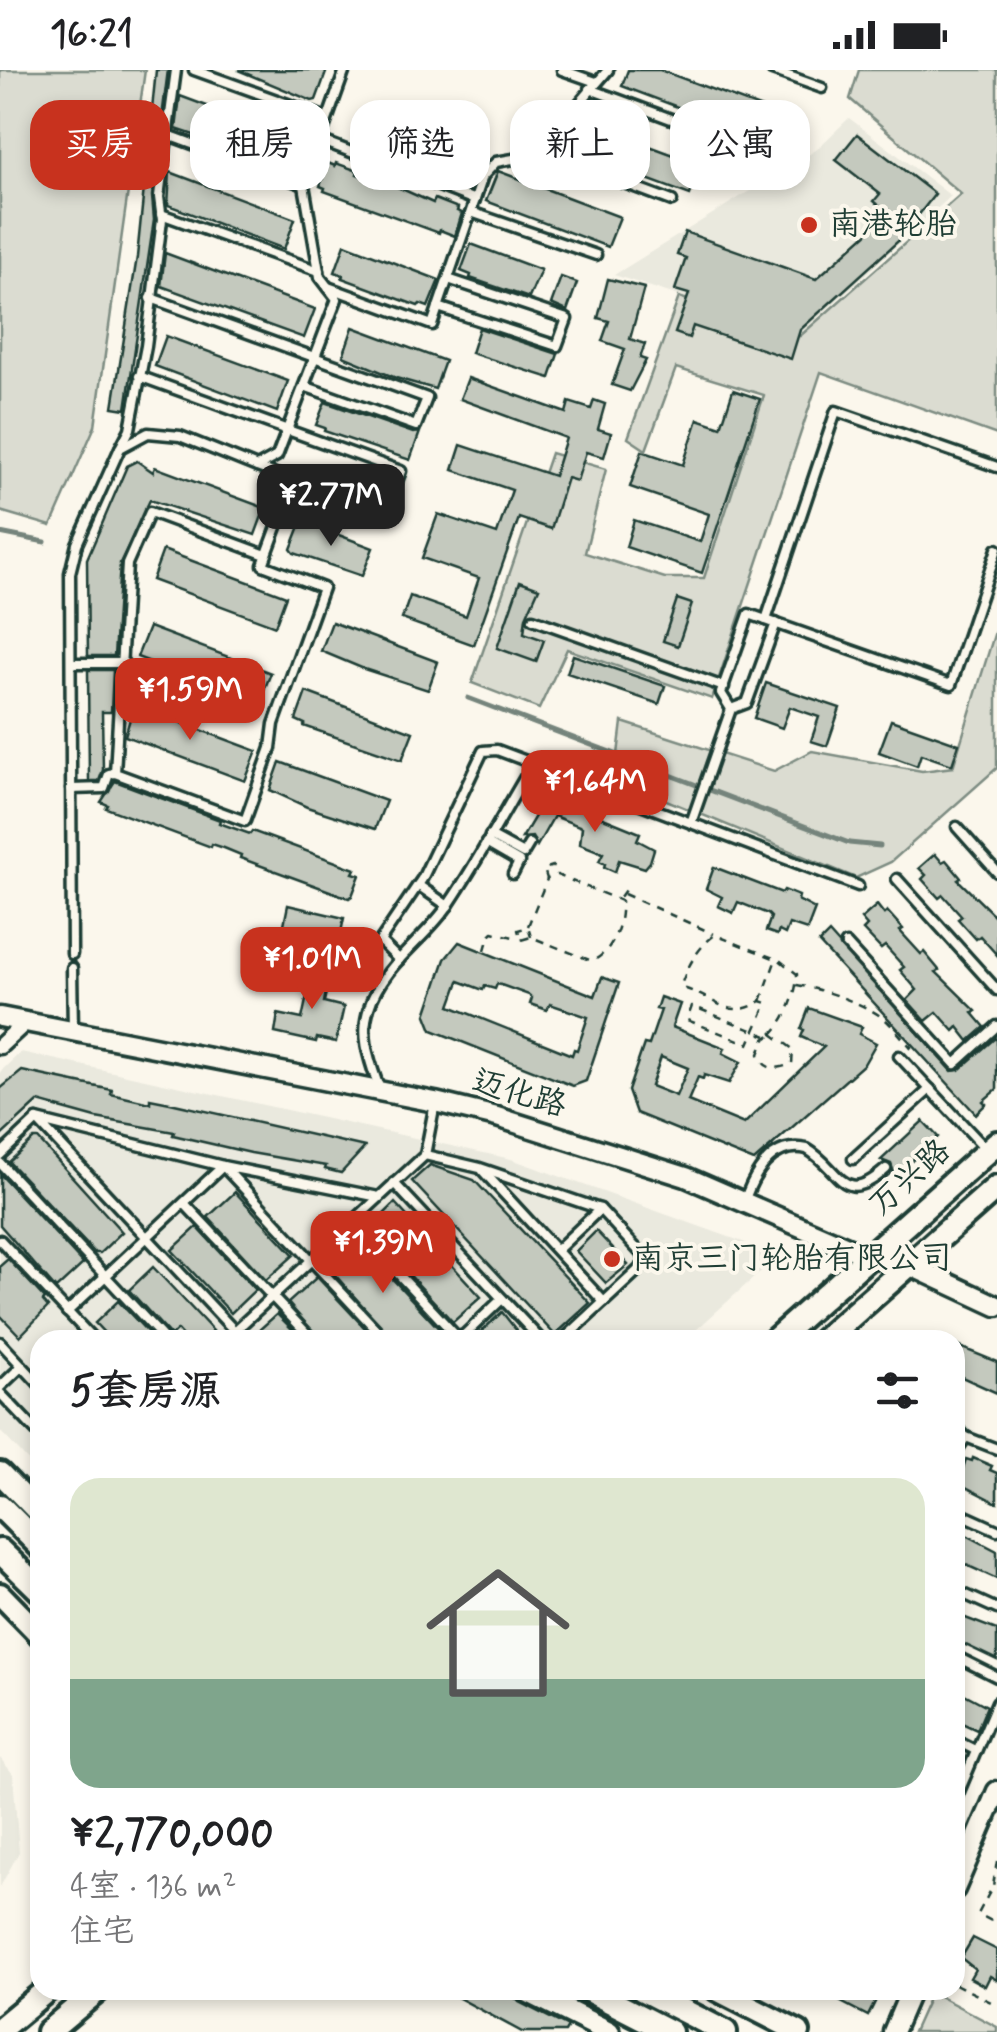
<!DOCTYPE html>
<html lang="zh">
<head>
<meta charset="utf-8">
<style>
  body { margin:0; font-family:Mynerve,"LXGW WenKai TC",sans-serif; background:#f2f2f2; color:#202124; height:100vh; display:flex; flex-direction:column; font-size:38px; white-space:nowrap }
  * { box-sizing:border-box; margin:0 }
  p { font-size:32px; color:#757577 }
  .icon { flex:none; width:55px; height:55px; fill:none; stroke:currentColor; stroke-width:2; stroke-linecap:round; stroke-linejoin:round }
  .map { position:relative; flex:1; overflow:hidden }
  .drawer { position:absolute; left:30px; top:1260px; width:935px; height:670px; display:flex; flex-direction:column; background:#fff; border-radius:30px; box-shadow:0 5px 15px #0003 }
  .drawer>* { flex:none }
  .hud { position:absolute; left:30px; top:30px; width:938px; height:90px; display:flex; gap:20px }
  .price { position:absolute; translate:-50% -85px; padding:0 22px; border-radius:20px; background:#c8321e; color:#fff; font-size:32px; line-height:65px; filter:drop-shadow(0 2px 5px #0008) }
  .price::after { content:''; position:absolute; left:50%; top:60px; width:30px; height:22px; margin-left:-15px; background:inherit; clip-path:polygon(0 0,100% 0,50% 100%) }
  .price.current { background:#222; color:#fff }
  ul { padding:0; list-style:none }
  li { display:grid; align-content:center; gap:20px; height:530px; padding:0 40px }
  li span { display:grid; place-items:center; height:310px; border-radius:30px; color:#555 }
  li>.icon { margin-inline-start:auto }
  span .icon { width:180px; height:180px; fill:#fffc; stroke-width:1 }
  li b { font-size:42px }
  h2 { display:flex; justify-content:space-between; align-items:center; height:120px; padding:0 40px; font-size:42px }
  .tag { padding:0 35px; border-radius:30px; background:#fff; box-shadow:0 5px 15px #0003; font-size:35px; line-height:90px }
  .tag.current { background:#c8321e; color:#fff }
  .status { display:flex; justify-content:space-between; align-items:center; height:70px; padding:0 50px; background:#fff; direction:ltr }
  .status svg { height:28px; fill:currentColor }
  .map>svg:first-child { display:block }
  .built { fill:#eae9de }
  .green { fill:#dbdcd1; stroke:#7d8c82; stroke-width:2.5 }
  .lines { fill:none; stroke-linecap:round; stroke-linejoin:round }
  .stream { stroke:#74847b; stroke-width:5 }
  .building { fill:#c4c9be; stroke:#1f3d34; stroke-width:2.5; fill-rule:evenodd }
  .service-casing { stroke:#1f3d34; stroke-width:15 }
  .minor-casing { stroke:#1f3d34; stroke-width:21 }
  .tertiary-casing { stroke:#1f3d34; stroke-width:25 }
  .secondary-casing { stroke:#1f3d34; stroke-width:28 }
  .primary-casing { stroke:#1f3d34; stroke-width:30 }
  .trunk-casing { stroke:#1f3d34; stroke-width:30 }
  .path { stroke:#1f3d34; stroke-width:2.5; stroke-dasharray:8 8; stroke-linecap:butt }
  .service { stroke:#fbf7ec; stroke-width:8 }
  .minor { stroke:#fbf7ec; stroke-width:14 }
  .tertiary { stroke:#fbf7ec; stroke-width:18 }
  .secondary { stroke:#fbf7ec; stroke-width:20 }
  .primary { stroke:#fbf7ec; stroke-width:22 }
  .trunk { stroke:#fbf7ec; stroke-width:22 }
  .poi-dot { fill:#c8321e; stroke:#fbf7ec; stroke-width:4 }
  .labels { text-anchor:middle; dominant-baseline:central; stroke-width:8; stroke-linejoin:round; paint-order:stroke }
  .poi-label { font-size:32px; fill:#1f3d34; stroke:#fbf7ec; text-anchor:start }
  .street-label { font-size:32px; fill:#1f3d34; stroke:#fbf7ec }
</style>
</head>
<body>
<div class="status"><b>16:21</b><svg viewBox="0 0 49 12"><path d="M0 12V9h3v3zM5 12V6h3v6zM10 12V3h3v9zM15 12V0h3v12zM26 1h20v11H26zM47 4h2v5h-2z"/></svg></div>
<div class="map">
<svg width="997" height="1962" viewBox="0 0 997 1962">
  <rect width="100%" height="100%" fill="#fbf7ec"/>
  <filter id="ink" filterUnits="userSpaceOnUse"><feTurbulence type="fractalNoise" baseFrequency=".01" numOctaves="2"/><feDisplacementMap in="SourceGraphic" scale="20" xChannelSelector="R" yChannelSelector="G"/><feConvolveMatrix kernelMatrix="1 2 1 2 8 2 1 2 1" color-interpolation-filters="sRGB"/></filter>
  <g filter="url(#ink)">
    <g class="built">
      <polygon points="849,48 951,126 799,265 614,205 816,80"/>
      <polygon points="21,982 511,1089 779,1185 685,1270 40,1270 40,1403 0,1361 0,1002"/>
      <polygon points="0,1688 13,1704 19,1782 0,1817"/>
    </g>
    <g class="green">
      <polygon points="0,0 145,0 95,356 51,456 0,441"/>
      <polygon points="859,0 997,0 997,365 821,302 712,629 567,579 539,639 472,613 551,383 606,399 585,483 665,508 704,508 764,325 676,298 646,380 628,368 679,227 800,266 961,124 850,29"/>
      <polygon points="997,555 997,698 891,792 856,808 615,709 622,652 774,701 812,681 922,701 953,697"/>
      <polygon points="931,1922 997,1957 997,1962 913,1962"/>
    </g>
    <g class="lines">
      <g class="stream">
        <polyline points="0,463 45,472"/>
        <polyline points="468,628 849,773 880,776"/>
      </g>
    </g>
    <g class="building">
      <polygon points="156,0 168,0 152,126 154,150 126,339 113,337 137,187"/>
      <polygon points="238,0 327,0 316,30 312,31"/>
      <polygon points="628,0 660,0 773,42 771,45 779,48 770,72 622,16"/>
      <polygon points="180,26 290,67 280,94 176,59"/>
      <polygon points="579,50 701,95 690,125 568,80"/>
      <polygon points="857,64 935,124 914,151 917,154 800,260 791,289 693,256 689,268 675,263 689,224 675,220 686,188 677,185 685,162 816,209 889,144 874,131 880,124 836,90"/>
      <polygon points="328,93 335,96 336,93 358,101 357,104 381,113 382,110 433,133 435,129 458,138 457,141 462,143 455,166 440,160 439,163 324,121 325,118 320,116"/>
      <polygon points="498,101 620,147 608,177 486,131"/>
      <polygon points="170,102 295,149 284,179 168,135"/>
      <polygon points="345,174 439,210 428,237 420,234 418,236 342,208 343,205 335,202"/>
      <polygon points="471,174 541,200 529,228 470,208 471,205 461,201"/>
      <polygon points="165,183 315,239 304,268 161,216"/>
      <polygon points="561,207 577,213 567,241 551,234"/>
      <polygon points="608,209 644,218 630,269 645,274 640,288 646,290 630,321 612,315 625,279 602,271 609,251 598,248"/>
      <polygon points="353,257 445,291 435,319 396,308 343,286"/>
      <polygon points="479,258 558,284 550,308 471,283"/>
      <polygon points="166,266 288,311 277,342 155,296"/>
      <polygon points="468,308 566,343 569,332 591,339 594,330 605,334 598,359 611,363 604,387 586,382 577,411 567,408 551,459 519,448 474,575 402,549 410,526 466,546 479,508 422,488 438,444 497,464 512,420 453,400 461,375 554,406 566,368 460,329"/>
      <polygon points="733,320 760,329 702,503 626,477 634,450 700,472 709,444 630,417 642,381 683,395 698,349 721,357"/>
      <polygon points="325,332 413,363 420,362 410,390 324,361 325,358 316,355"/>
      <polygon points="137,391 153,402 155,397 265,438 255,465 150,430 120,493 114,586 88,586 87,489 127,396"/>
      <polygon points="302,451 373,478 362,506 294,483 291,479"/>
      <polygon points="163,480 286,526 275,556 152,510"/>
      <polygon points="520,511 539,518 526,547 524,563 544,570 536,592 497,578"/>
      <polygon points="677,529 692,534 678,576 663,571"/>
      <polygon points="332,552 438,592 428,620 364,599 321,581"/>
      <polygon points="149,557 271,603 259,633 137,587"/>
      <polygon points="573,585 665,616 659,634 567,603"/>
      <polygon points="88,600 113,600 111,642 102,642 103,700 99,711 89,711"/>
      <polygon points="766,613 840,638 827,676 811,671 819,647 790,637 782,658 754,648"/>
      <polygon points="306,622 413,662 402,690 304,656 305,654 296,650"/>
      <polygon points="134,635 257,681 245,711 125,666"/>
      <polygon points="891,650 959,674 952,695 921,684 917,696 879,682"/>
      <polygon points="280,692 386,731 375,759 307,737 270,720"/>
      <polygon points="115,711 220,750 219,753 250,764 252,761 355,799 353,803 360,805 352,826 349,828 240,788 241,785 224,778 212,774 211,777 106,738 108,735 101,732"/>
      <polygon points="559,730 640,763 637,770 654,779 650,792 645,798 619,790 615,802 604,797 605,794 599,791 603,783 580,774 582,757 554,746 537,776 532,767 522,768 541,736"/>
      <polygon points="935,784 942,792 946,790 961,808 958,810 997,848 997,885 980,866 976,869 958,849 962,846 943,825 939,828 922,809 926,805 919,798"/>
      <polygon points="714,797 782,823 784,820 799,826 798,830 815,839 807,860 789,854 785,864 779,861 777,865 766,861 771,847 768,844 738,832 733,843 718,836 722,827 706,819"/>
      <polygon points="288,835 344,848 338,877 282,864"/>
      <polygon points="877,835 884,844 887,841 903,859 900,861 921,884 924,882 939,900 936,902 976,941 973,943 985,957 969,971 958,957 954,961 937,942 926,951 907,930 917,920 900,900 904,897 885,876 881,879 863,860 867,856 861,849"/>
      <polygon points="829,863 952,1001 959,1000 995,968 997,970 997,1019 983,1031 986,1034 976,1044 819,873"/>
      <path d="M 459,872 L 595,926 L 602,907 L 619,913 L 586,1011 L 573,1016 L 432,960 L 426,945 L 445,889 ZM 459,911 L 483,920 L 485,916 L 495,919 L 497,914 L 501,915 L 529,925 L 532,928 L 530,934 L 547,940 L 550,934 L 588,947 L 577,980 L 574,979 L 572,985 L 450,936 Z"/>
      <polygon points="294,899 329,908 324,932 344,937 336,972 317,968 316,972 275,963 278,944 302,949 308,921 290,916"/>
      <path d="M 660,927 L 680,934 L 672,957 L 725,978 L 723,983 L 741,992 L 729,1013 L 704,1005 L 703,1009 L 698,1007 L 688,1031 L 744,1054 L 824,977 L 801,967 L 804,960 L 801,959 L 809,938 L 862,957 L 859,964 L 876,973 L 864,994 L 754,1091 L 636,1043 L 628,1021 L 644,974 L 649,975 L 661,940 L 656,939 ZM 661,987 L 688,998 L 676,1026 L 651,1016 Z"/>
      <polygon points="22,1001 112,1020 111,1024 150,1033 150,1029 170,1033 365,1077 341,1103 325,1099 326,1096 251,1083 173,1065 174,1062 96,1048 38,1032 0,1067 0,1019"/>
      <polygon points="923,1051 938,1067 895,1106 891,1094 881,1090"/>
      <polygon points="34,1069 38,1069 122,1162 100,1183 95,1183 9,1092"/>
      <polygon points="430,1095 474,1110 590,1233 555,1265 412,1111"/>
      <polygon points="0,1104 83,1194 56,1219 0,1155"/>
      <polygon points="235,1122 294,1185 266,1210 208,1147"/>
      <polygon points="395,1133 481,1227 453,1252 368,1160"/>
      <polygon points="197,1157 255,1220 231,1243 172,1180"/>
      <polygon points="596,1161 628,1195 606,1213 576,1181"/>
      <polygon points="356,1170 442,1262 436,1270 393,1270 328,1197"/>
      <polygon points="8,1189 45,1229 43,1231 48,1237 20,1266 0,1245 0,1196"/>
      <polygon points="153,1197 213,1261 203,1270 186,1270 177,1260 171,1266 129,1220"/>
      <polygon points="317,1207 376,1270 320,1270 288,1233"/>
      <polygon points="118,1231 155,1270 111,1270 95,1253"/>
      <polygon points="502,1242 524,1270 472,1270 483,1260"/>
      <polygon points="277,1244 303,1270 250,1270 250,1268"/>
      <polygon points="955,1275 997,1292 997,1323 955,1304"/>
      <polygon points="973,1388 992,1396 990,1400 997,1403 997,1433 958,1413 966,1389 972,1391"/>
      <polygon points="955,1459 997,1481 997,1509 955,1490"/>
      <polygon points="955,1544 997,1560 997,1590 955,1570"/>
      <polygon points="955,1619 987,1636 977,1660 955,1650"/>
      <polygon points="973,1868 997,1880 997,1910 990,1906 985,1916 970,1908 975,1899 961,1888"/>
      <polygon points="444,1920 511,1920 519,1932 568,1957 565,1962 522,1962"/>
      <polygon points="818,1920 881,1920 868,1946"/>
    </g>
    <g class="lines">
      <defs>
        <g id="service">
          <polyline points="194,0 327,48"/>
          <polyline points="562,0 596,12"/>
          <polyline points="772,0 822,18"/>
          <polyline points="590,19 750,78"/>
          <polyline points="168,65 304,115"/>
          <polyline points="320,70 475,130"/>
          <polyline points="535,85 573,94 672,131"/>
          <polyline points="471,142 596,185"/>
          <polyline points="161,144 319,201"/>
          <polyline points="328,217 432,255 483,106 496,92 535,85 608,0"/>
          <polyline points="151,228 427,328 416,356 304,316"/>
          <polyline points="438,237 557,276 567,249 448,209"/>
          <polyline points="139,306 401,401 384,445 257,397"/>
          <polyline points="120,378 130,359 146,276 162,150 159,127 176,0"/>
          <polyline points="266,485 150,442 127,494 115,703 245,751 271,678 274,654 323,518 263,495 294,411"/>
          <polyline points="533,549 724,617"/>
          <polyline points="766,550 836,341 997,397"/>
          <polyline points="71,593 124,593"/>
          <polyline points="731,639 747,633 776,553"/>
          <polyline points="71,719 104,718 109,704 115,703"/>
          <polyline points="691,753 858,816"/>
          <polyline points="957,757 997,802"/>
          <polyline points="490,766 523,784 529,774"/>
          <polyline points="486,773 519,792 513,804"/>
          <polyline points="897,809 997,920"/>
          <polyline points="418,815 448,836"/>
          <polyline points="846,874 955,994 997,956"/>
          <polyline points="72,884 70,503 77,474 120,378 148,363 180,366 257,397 277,386 337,229 320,207 304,115 345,0"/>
          <polyline points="399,890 380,871 422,809 483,681 497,680 691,753 731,639 721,623 749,544 951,615 997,479"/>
          <polyline points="72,898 73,960"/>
          <polyline points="899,986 985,1078"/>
          <path d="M 380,1021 C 371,994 359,967 369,938 C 382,895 425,870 449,834 C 477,793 500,749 525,707"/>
          <polyline points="0,1085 37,1050"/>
          <polyline points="425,1085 480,1098 600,1139 648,1191 563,1270"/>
          <polyline points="853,1089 930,1019"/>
          <polyline points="0,1093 165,1270"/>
          <polyline points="483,1101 604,1232"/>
          <polyline points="394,1113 541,1270"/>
          <path d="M 744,1132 C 754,1103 772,1071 807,1079 C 841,1099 842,1138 886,1099"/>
          <polyline points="184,1133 313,1270"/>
          <polyline points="351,1153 459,1269"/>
          <polyline points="0,1170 94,1270"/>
          <polyline points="557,1180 600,1139"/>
          <polyline points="67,1242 223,1096 386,1270"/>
          <polyline points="225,1270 425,1085 435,1033"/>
          <polyline points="243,1270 37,1050 223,1096 379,1127"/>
          <polyline points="459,1270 502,1229"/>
          <polyline points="0,1272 40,1315"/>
          <polyline points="0,1317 22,1296"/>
          <polyline points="0,1323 40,1365"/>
          <polyline points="955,1356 966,1367 997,1379"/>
          <polyline points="955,1383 966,1367"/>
          <polyline points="955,1441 997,1460"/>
          <polyline points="955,1520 997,1539"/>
          <polyline points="955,1586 997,1607"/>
          <polyline points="955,1670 975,1680"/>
          <polyline points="955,1731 997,1632"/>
        </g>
        <polyline id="minor" points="0,976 26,952"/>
        <g id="tertiary">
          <polyline points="0,947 435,1032 497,1047 686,1107 870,1187 909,1195 997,1236"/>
          <polyline points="955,1819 997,1721"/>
          <polyline points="893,1962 911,1920"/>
        </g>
        <g id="secondary">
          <polyline points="0,1403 40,1444"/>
          <polyline points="0,1524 40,1565"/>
          <polyline points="525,1920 609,1962"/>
          <polyline points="717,1920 799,1962"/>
        </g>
        <g id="primary">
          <polyline points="775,1270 997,1073"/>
          <polyline points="824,1270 997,1117"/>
          <polyline points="0,1959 47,1920"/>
          <polyline points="48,1962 98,1920"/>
        </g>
        <g id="trunk">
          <polyline points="0,1436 40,1476"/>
          <polyline points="0,1481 40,1520"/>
          <polyline points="588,1920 670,1962"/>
          <polyline points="643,1920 725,1962"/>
        </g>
      </defs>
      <use href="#service" class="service-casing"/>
      <use href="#minor" class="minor-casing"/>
      <use href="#tertiary" class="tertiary-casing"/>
      <use href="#secondary" class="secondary-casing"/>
      <use href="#primary" class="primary-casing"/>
      <use href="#trunk" class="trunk-casing"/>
      <g class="path">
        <polyline points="624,824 714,864"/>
        <polyline points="620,827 627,817"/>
        <polyline points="528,856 547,809"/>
        <path d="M 531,867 L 528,857 L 518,860 L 521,870 L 531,867 L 592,891 C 613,882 623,853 621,831 L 557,805 L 547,809 L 544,799 L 553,796 L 557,805"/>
        <polyline points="485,880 489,866 493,862 517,868"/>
        <path d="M 797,915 C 822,919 870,935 888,952 C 896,960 903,969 911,977 L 907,981"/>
        <path d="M 761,931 L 776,889 L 715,865 C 699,876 688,895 681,915 L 686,919 C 716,929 730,951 761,931 L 767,933 C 761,947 755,960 749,974 L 687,950 L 692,936 L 767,966 L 768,967"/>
        <path d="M 772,964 L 793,979 L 792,994 C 777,999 764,1002 759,984 L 765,969 Z"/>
        <path d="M 772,964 C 786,950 797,924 797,904 L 778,889"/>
        <polyline points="997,1791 993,1816 978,1844 997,1854"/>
        <polyline points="955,1914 997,1935"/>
      </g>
      <use href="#service" class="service"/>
      <use href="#minor" class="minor"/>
      <use href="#tertiary" class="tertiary"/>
      <use href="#secondary" class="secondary"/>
      <use href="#primary" class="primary"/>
      <use href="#trunk" class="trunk"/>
    </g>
  </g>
  <g class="poi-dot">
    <circle cx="809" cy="155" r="10"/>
    <circle cx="612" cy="1189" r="10"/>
  </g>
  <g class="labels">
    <g class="poi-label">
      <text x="829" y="155">南港轮胎</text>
      <text x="632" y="1189">南京三门轮胎有限公司</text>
    </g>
    <g class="street-label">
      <text transform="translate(519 1024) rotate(16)">迈化路</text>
      <text transform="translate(910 1108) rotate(-42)">万兴路</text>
    </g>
  </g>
</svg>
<b class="price current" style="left:331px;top:479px">¥2.77M</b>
<b class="price" style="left:190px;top:673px">¥1.59M</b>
<b class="price" style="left:595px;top:765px">¥1.64M</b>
<b class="price" style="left:312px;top:942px">¥1.01M</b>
<b class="price" style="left:383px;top:1226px">¥1.39M</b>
<div class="hud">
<a class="tag current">买房</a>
<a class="tag">租房</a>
<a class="tag">筛选</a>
<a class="tag">新上</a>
<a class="tag">公寓</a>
</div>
<section class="drawer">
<h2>5套房源<svg class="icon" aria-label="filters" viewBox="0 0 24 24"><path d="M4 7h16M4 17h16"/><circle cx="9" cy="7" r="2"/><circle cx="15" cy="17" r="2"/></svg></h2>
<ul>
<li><span style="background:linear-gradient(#dfe7d0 65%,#7fa58c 0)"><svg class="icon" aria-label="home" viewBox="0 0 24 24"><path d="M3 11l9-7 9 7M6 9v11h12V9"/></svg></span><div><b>¥2,770,000</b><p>4室 · 136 m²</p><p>住宅</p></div></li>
</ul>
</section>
</div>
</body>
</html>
